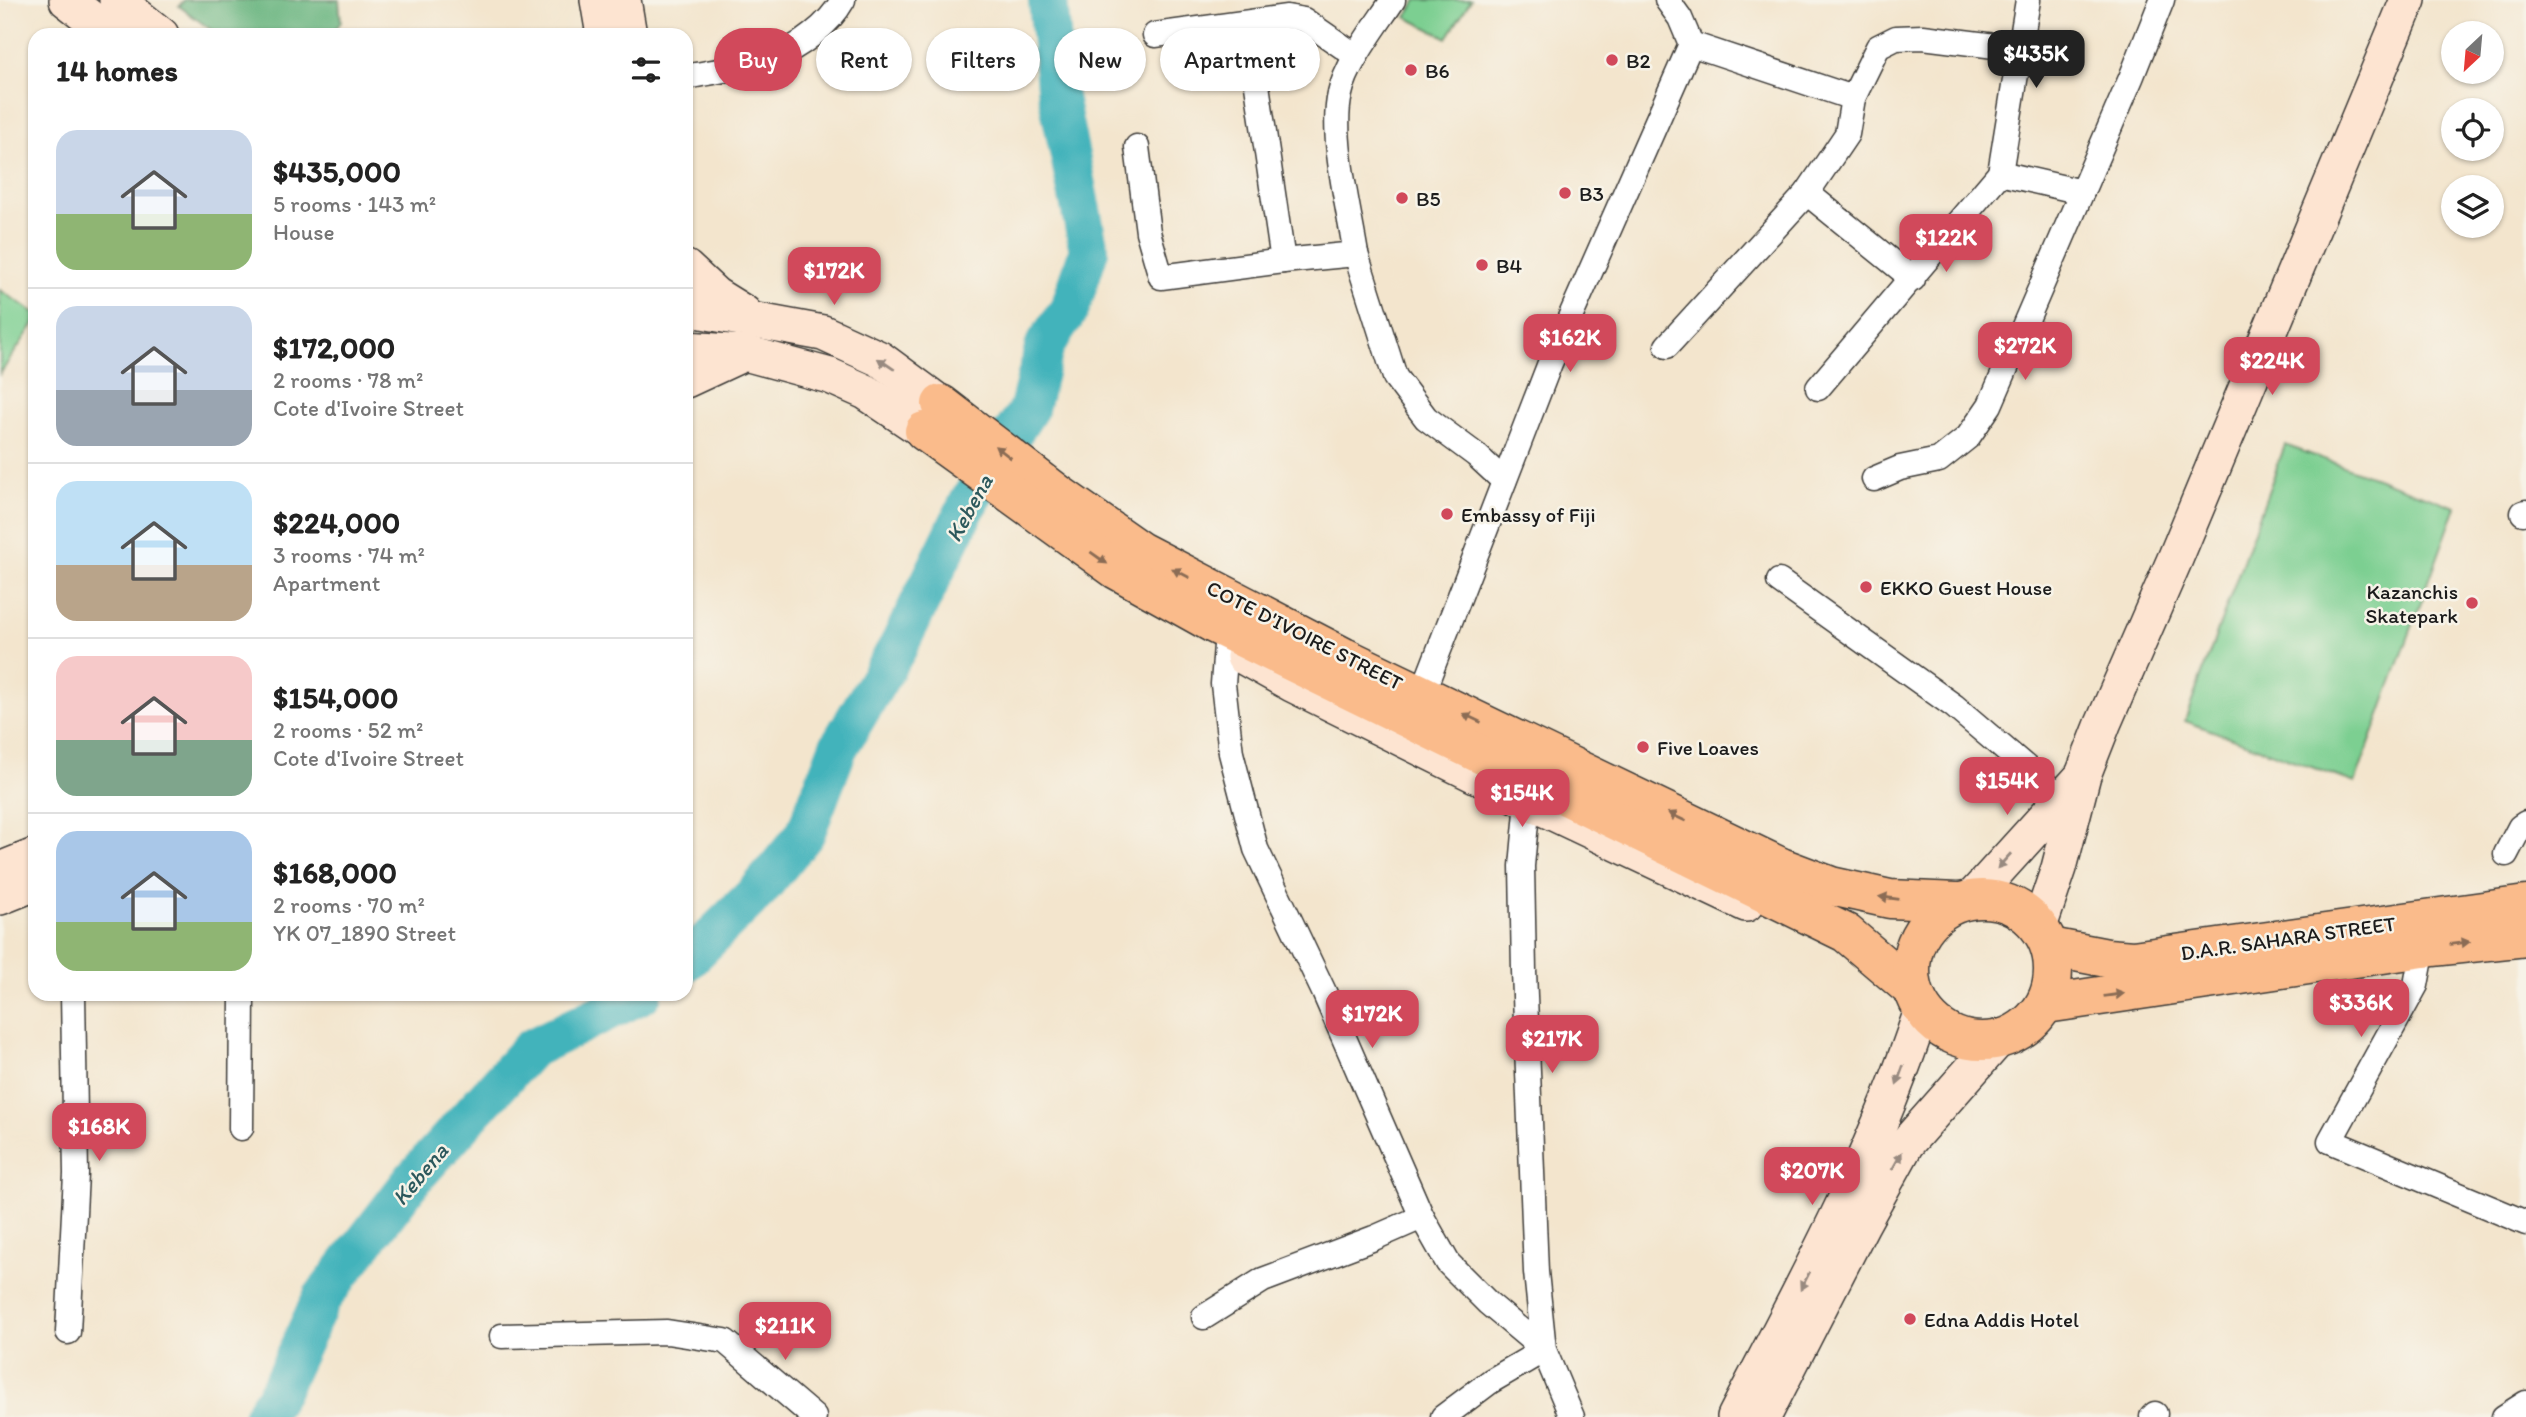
<!DOCTYPE html>
<html lang="en">
<head>
<meta charset="utf-8">
<style>
  body { margin:0; font-family:Itim,sans-serif; background:#f2f2f2; color:#222; height:100vh; display:flex; flex-direction:column; font-size:26px; white-space:nowrap }
  * { box-sizing:border-box; margin:0 }
  p { font-size:23px; color:#767676 }
  .icon { flex:none; width:38px; height:38px; fill:none; stroke:currentColor; stroke-width:2; stroke-linecap:round; stroke-linejoin:round }
  .map { position:relative; flex:1; overflow:hidden }
  .details { position:absolute; left:28px; top:28px; width:665px; height:973px; display:flex; flex-direction:column; background:#fff; border-radius:21px; box-shadow:0 2px 5px #0004 }
  .details>* { flex:none }
  .hud { position:absolute; left:714px; top:28px; width:665px; height:63px; display:flex; gap:14px }
  .needle { width:46px; rotate:206deg }
  .fabs { position:absolute; left:2441px; top:21px; display:grid; gap:14px }
  .fabs a { display:grid; place-items:center; width:63px; height:63px; border-radius:50%; background:#fff; box-shadow:0 2px 5px #0004; font-size:35px }
  .price { position:absolute; translate:-50% -60px; padding:0 16px; border-radius:14px; background:#d1495b; color:#fff; font-size:23px; line-height:46px; filter:drop-shadow(0 2px 4px #0008) }
  .price::after { content:''; position:absolute; left:50%; top:42px; width:21px; height:16px; margin-left:-10px; background:inherit; clip-path:polygon(0 0,100% 0,50% 100%) }
  .price.on { background:#222; color:#fff }
  ul { padding:0; list-style:none }
  li { display:flex; align-items:center; gap:21px; height:175px; padding:0 28px }
  li+li { border-top:2px solid #e0e0e0 }
  li span { display:grid; place-items:center; flex:none; width:196px; height:140px; border-radius:21px; color:#555 }
  li>.icon { margin-inline-start:auto }
  span .icon { width:84px; height:84px; fill:#fffc; stroke-width:1 }
  li b { font-size:30px }
  h2 { display:flex; justify-content:space-between; align-items:center; height:84px; padding:0 28px; font-size:30px }
  .pill { padding:0 24px; border-radius:32px; background:#fff; box-shadow:0 2px 5px #0004; font-size:24px; line-height:63px }
  .pill.on { background:#d1495b; color:#fff }
  .map>svg:first-child { display:block }
  .green { fill:#7bcf91; stroke:#4c7656; stroke-width:2 }
  .forest { fill:#64b27b; stroke:#40674c; stroke-width:2 }
  .lines { fill:none; stroke-linecap:round; stroke-linejoin:round }
  .river { stroke:#43b3bb; stroke-width:40 }
  .street-casing { stroke:#3c3a37; stroke-width:27 }
  .secondary-casing { stroke:#3c3a37; stroke-width:38 }
  .primary-casing { stroke:#3c3a37; stroke-width:41 }
  .street { stroke:#fff; stroke-width:24 }
  .secondary { stroke:#fde4d1; stroke-width:35 }
  .primary { stroke:#fabb8b; stroke-width:38 }
  .oneway { fill:#988a80 }
  .oneway2 { fill:#8b6c54 }
  .poi-dot { fill:#d1495b; stroke:#f7f3e8; stroke-width:2.5 }
  .labels { text-anchor:middle; dominant-baseline:central; stroke-width:5; stroke-linejoin:round; paint-order:stroke }
  .poi-label { font-size:21px; fill:#1c1c1c; stroke:#f7f3e8; text-anchor:start }
  .street-label { font-size:21px; fill:#1c1c1c; stroke:#f7f3e8 }
  .water-label { font-size:23px; font-style:italic; fill:#2c585c; stroke:#f7f3e8 }
</style>
</head>
<body>
<div class="map">
<svg width="2526" height="1417" viewBox="0 0 2526 1417">
  <rect width="100%" height="100%" fill="#f7f3e8"/>
  <filter id="ink" filterUnits="userSpaceOnUse"><feTurbulence type="fractalNoise" baseFrequency=".0143" numOctaves="2"/><feDisplacementMap in="SourceGraphic" scale="14" xChannelSelector="R" yChannelSelector="G"/><feConvolveMatrix kernelMatrix="1 2 1 2 8 2 1 2 1" color-interpolation-filters="sRGB"/></filter>
  <filter id="wash" filterUnits="userSpaceOnUse"><feTurbulence type="fractalNoise" baseFrequency=".00686" numOctaves="4" result="noise"/><feDisplacementMap in="SourceGraphic" scale="28" xChannelSelector="R" yChannelSelector="G"/><feGaussianBlur stdDeviation="1.57" result="paint"/><feColorMatrix in="noise" values="0 0 0 0 0 0 0 0 0 0 0 0 0 0 0 0 0 1.4 0 .05"/><feComposite in="paint" operator="in"/></filter>
  <g filter="url(#wash)">
    <rect width="100%" height="100%" fill="#f3e5cd"/>
    <g class="green">
      <polygon points="1417,0 1471,0 1447,38 1406,17"/>
      <polygon points="0,290 35,313 35,322 0,374"/>
      <polygon points="2285,445 2456,507 2355,783 2185,721"/>
    </g>
    <polygon class="forest" points="184,0 339,0 341,22 331,35 218,35 179,6"/>
    <g class="lines">
      <g class="river">
        <polyline points="686,962 759,890 805,834 838,748 898,647 971,498 1029,408 1045,345 1070,308 1089,250 1056,87 1048,0"/>
        <polyline points="262,1417 279,1391 322,1298 413,1179 530,1049 642,994"/>
      </g>
    </g>
  </g>
  <g filter="url(#ink)">
    <g class="lines">
      <defs>
        <g id="street">
          <path d="M 1248,24 L 1283,261 L 1356,254 C 1349,210 1330,136 1340,94 C 1346,64 1376,26 1393,0"/>
          <polyline points="1155,35 1287,17 1304,20 1356,56"/>
          <path d="M 686,77 C 710,72 751,67 772,58 C 799,48 829,25 843,0"/>
          <polyline points="1853,98 1878,47 1896,38 1923,37 2019,49"/>
          <polyline points="1137,147 1148,232 1161,277 1283,261"/>
          <polyline points="2000,173 2028,0"/>
          <polyline points="1807,193 1913,279"/>
          <polyline points="1356,254 1395,377 1426,418 1476,455 1504,481"/>
          <polyline points="1667,346 1807,193 1847,134 1853,98 1691,44"/>
          <polyline points="1818,388 2000,173 2082,192"/>
          <polyline points="1874,479 1900,468 1939,460 1968,437 1990,405 2131,78 2162,0"/>
          <polyline points="2523,513 2526,512"/>
          <polyline points="1779,581 1954,706 2062,798"/>
          <polyline points="1226,645 1223,684 1231,753 1256,849 1324,992 1422,1217 1448,1263 1488,1303 1544,1350 1572,1417"/>
          <polyline points="1422,694 1550,363 1691,44 1680,18 1667,0"/>
          <polyline points="2506,854 2520,827 2526,823"/>
          <polyline points="2423,948 2416,985 2330,1141 2526,1223"/>
          <polyline points="241,1128 242,994"/>
          <polyline points="1204,1317 1263,1280 1374,1238 1422,1217"/>
          <polyline points="68,1332 76,1174 73,994"/>
          <polyline points="502,1336 667,1332 725,1341 814,1417"/>
          <polyline points="1443,1417 1491,1381 1544,1350 1536,1272 1524,971 1522,866 1528,801"/>
          <polyline points="2152,1417 2155,1414"/>
          <polyline points="2504,1417 2526,1403"/>
        </g>
        <g id="secondary">
          <polyline points="67,0 112,35"/>
          <polyline points="117,0 161,35"/>
          <polyline points="598,0 604,35"/>
          <polyline points="623,0 629,35"/>
          <polyline points="686,268 715,295 744,313"/>
          <polyline points="686,308 823,333 880,359 941,404"/>
          <polyline points="686,349 745,353 830,376 866,392 924,431"/>
          <polyline points="686,380 742,354"/>
          <polyline points="1244,657 1292,684 1528,801 1746,904"/>
          <polyline points="0,870 35,856"/>
          <polyline points="0,897 35,883"/>
          <polyline points="1973,897 2081,778"/>
          <polyline points="2039,927 2059,868 2083,775 2103,724 2175,559 2408,0"/>
          <path d="M 1735,1417 C 1804,1284 1876,1153 1922,1010"/>
          <polyline points="1763,1417 1862,1224 1906,1144 1998,1040"/>
        </g>
        <g id="primary">
          <polyline points="941,404 1057,493 1140,551 1344,657 1781,867 1831,886 1890,899 1957,902"/>
          <polyline points="924,431 1117,570 1214,624 1846,933 1913,990"/>
          <circle cx="1982" cy="970" r="71"/>
          <polyline points="2050,947 2107,958 2133,960 2526,905"/>
          <polyline points="2046,1004 2423,948 2526,937"/>
        </g>
      </defs>
      <use href="#street" class="street-casing"/>
      <use href="#secondary" class="secondary-casing"/>
      <use href="#primary" class="primary-casing"/>
      <use href="#street" class="street"/>
      <use href="#secondary" class="secondary"/>
      <use href="#primary" class="primary"/>
    </g>
    <defs><path id="oneway-solid" d="M-6-.8H1V-3.2L6.5 0L1 3.2V.8H-6Z" transform="scale(1.75)"/></defs>
    <g class="oneway">
      <use href="#oneway-solid" transform="translate(886 364) rotate(-146)"/>
      <use href="#oneway-solid" transform="translate(2004 861) rotate(132)"/>
      <use href="#oneway-solid" transform="translate(1900 1075) rotate(110)"/>
      <use href="#oneway-solid" transform="translate(1897 1161) rotate(-61)"/>
      <use href="#oneway-solid" transform="translate(1805 1281) rotate(117)"/>
    </g>
    <g class="oneway2">
      <use href="#oneway-solid" transform="translate(1003 452) rotate(-143)"/>
      <use href="#oneway-solid" transform="translate(1099 558) rotate(35)"/>
      <use href="#oneway-solid" transform="translate(1181 573) rotate(-152)"/>
      <use href="#oneway-solid" transform="translate(1472 718) rotate(-154)"/>
      <use href="#oneway-solid" transform="translate(1677 817) rotate(-154)"/>
      <use href="#oneway-solid" transform="translate(1889 898) rotate(-172)"/>
      <use href="#oneway-solid" transform="translate(2460 943) rotate(-7)"/>
      <use href="#oneway-solid" transform="translate(2114 995) rotate(-8)"/>
    </g>
  </g>
  <g class="poi-dot">
    <circle cx="1612" cy="60" r="7"/>
    <circle cx="1411" cy="70" r="7"/>
    <circle cx="1565" cy="193" r="7"/>
    <circle cx="1402" cy="198" r="7"/>
    <circle cx="1482" cy="265" r="7"/>
    <circle cx="1447" cy="514" r="7"/>
    <circle cx="1866" cy="587" r="7"/>
    <circle cx="2472" cy="603" r="7"/>
    <circle cx="1643" cy="747" r="7"/>
    <circle cx="1910" cy="1319" r="7"/>
  </g>
  <g class="labels">
    <g class="poi-label">
      <text x="1626" y="60">B2</text>
      <text x="1425" y="70">B6</text>
      <text x="1579" y="193">B3</text>
      <text x="1416" y="198">B5</text>
      <text x="1496" y="265">B4</text>
      <text x="1461" y="514">Embassy of Fiji</text>
      <text x="1880" y="587">EKKO Guest House</text>
      <text x="2458" y="591" text-anchor="end">Kazanchis<tspan x="2458" dy="24">Skatepark</tspan></text>
      <text x="1657" y="747">Five Loaves</text>
      <text x="1924" y="1319">Edna Addis Hotel</text>
    </g>
    <g class="street-label">
      <text transform="translate(1305 635) rotate(27)">COTE D'IVOIRE STREET</text>
      <text transform="translate(2288 938) rotate(-8)">D.A.R. SAHARA STREET</text>
    </g>
    <g class="water-label">
      <text transform="translate(969 508) rotate(-61)">Kebena</text>
      <text transform="translate(420 1174) rotate(-50)">Kebena</text>
    </g>
  </g>
</svg>
<div class="fabs">
<a><svg class="needle" viewBox="-14 -14 28 28"><path d="M0-13l5 13h-10z" fill="#e53935"/><path d="M0 13l5-13h-10z" fill="#767676"/></svg></a>
<a><svg class="icon" aria-label="locate" viewBox="0 0 24 24"><circle cx="12" cy="12" r="6"/><path d="M12 2v4M12 18v4M2 12h4M18 12h4"/></svg></a>
<a><svg class="icon" aria-label="layers" viewBox="0 0 24 24"><path d="M12 4l9 5-9 5-9-5zM3 14l9 5 9-5"/></svg></a>
</div>
<b class="price on" style="left:2036px;top:90px">$435K</b>
<b class="price" style="left:1946px;top:274px">$122K</b>
<b class="price" style="left:834px;top:307px">$172K</b>
<b class="price" style="left:1570px;top:374px">$162K</b>
<b class="price" style="left:2025px;top:382px">$272K</b>
<b class="price" style="left:2272px;top:397px">$224K</b>
<b class="price" style="left:2007px;top:817px">$154K</b>
<b class="price" style="left:1522px;top:829px">$154K</b>
<b class="price" style="left:2361px;top:1039px">$336K</b>
<b class="price" style="left:1372px;top:1050px">$172K</b>
<b class="price" style="left:1552px;top:1075px">$217K</b>
<b class="price" style="left:99px;top:1163px">$168K</b>
<b class="price" style="left:1812px;top:1207px">$207K</b>
<b class="price" style="left:785px;top:1362px">$211K</b>
<div class="hud">
<a class="pill on">Buy</a>
<a class="pill">Rent</a>
<a class="pill">Filters</a>
<a class="pill">New</a>
<a class="pill">Apartment</a>
</div>
<section class="details">
<h2>14 homes<svg class="icon" aria-label="filters" viewBox="0 0 24 24"><path d="M4 7h16M4 17h16"/><circle cx="9" cy="7" r="2"/><circle cx="15" cy="17" r="2"/></svg></h2>
<ul>
<li><span style="background:linear-gradient(#c9d6e8 60%,#8fb573 0)"><svg class="icon" aria-label="home" viewBox="0 0 24 24"><path d="M3 11l9-7 9 7M6 9v11h12V9"/></svg></span><div><b>$435,000</b><p>5 rooms · 143 m²</p><p>House</p></div></li>
<li><span style="background:linear-gradient(#c9d6e8 60%,#9aa5b1 0)"><svg class="icon" aria-label="home" viewBox="0 0 24 24"><path d="M3 11l9-7 9 7M6 9v11h12V9"/></svg></span><div><b>$172,000</b><p>2 rooms · 78 m²</p><p>Cote d'Ivoire Street</p></div></li>
<li><span style="background:linear-gradient(#bfe0f5 60%,#b9a48a 0)"><svg class="icon" aria-label="home" viewBox="0 0 24 24"><path d="M3 11l9-7 9 7M6 9v11h12V9"/></svg></span><div><b>$224,000</b><p>3 rooms · 74 m²</p><p>Apartment</p></div></li>
<li><span style="background:linear-gradient(#f6c9c9 60%,#7fa58c 0)"><svg class="icon" aria-label="home" viewBox="0 0 24 24"><path d="M3 11l9-7 9 7M6 9v11h12V9"/></svg></span><div><b>$154,000</b><p>2 rooms · 52 m²</p><p>Cote d'Ivoire Street</p></div></li>
<li><span style="background:linear-gradient(#a9c7e8 65%,#8fb573 0)"><svg class="icon" aria-label="home" viewBox="0 0 24 24"><path d="M3 11l9-7 9 7M6 9v11h12V9"/></svg></span><div><b>$168,000</b><p>2 rooms · 70 m²</p><p>YK 07_1890 Street</p></div></li>
</ul>
</section>
</div>
</body>
</html>
